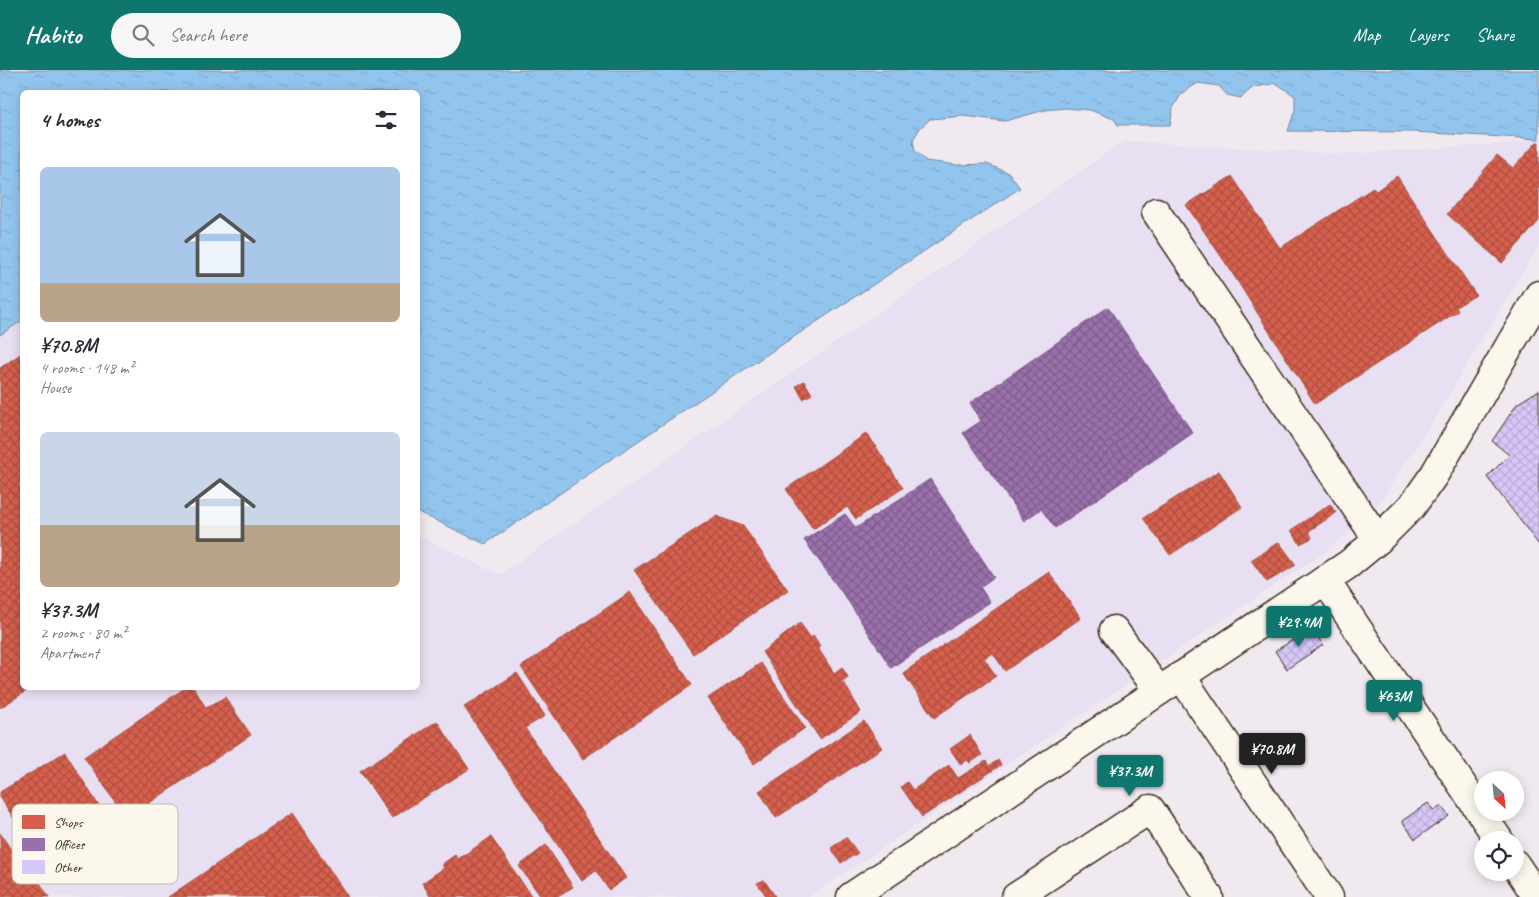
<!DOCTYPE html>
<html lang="en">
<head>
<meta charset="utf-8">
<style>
  body { margin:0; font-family:Caveat,sans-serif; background:#f7f7f7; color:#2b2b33; height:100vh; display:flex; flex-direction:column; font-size:19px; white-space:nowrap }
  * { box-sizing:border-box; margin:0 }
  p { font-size:16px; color:#7c7c81 }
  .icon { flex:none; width:28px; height:28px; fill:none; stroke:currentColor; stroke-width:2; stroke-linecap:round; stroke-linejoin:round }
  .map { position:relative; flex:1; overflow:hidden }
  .side { position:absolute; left:20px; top:20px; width:400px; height:600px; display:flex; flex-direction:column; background:#fff; border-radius:8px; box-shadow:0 2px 12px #0003 }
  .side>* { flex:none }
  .needle { width:32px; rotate:153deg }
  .tools { position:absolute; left:1474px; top:701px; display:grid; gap:10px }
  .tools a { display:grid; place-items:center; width:50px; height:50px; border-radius:50%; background:#fff; box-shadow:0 2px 12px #0003; font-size:25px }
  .price { position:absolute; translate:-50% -42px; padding:0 11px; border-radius:5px; background:#0f766e; color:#fff; font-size:16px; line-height:32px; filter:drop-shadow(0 1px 2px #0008) }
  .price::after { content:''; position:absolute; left:50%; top:30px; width:15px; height:11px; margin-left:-8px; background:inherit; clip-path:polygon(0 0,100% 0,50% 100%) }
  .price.current { background:#222; color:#fff }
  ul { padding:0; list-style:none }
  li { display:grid; align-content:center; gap:10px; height:265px; padding:0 20px }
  li span { display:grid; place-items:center; height:155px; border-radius:8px; color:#555 }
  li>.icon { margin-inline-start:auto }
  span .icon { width:90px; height:90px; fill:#fffc; stroke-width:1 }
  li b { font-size:21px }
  h2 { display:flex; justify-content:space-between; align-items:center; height:60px; padding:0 20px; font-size:21px }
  header { display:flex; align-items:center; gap:30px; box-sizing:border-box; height:70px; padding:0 25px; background:#0f766e; color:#fff }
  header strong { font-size:24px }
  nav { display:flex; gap:28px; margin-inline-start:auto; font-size:18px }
  .search { width:350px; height:45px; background:#f7f7f7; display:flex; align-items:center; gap:12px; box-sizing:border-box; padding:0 18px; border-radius:28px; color:#7c7c81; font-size:19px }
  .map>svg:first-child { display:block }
  .built { fill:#e8dff2 }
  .water { fill:url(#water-ripples); stroke:#6f879b }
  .shops { fill:url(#shops-cross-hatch); stroke:#a8503f }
  .offices { fill:url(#offices-cross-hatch); stroke:#7d5b81 }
  .building { fill:url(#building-cross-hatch); stroke:#3b2a1e }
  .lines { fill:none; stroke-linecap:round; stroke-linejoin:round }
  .minor-casing { stroke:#3b2a1e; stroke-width:31 }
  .minor { stroke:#fbf7ec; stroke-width:28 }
  .key { fill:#fbf7ec; stroke:#c1baae; stroke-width:1 }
  .key-label { font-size:14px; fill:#3b2a1e }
</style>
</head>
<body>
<header>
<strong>Habito</strong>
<div class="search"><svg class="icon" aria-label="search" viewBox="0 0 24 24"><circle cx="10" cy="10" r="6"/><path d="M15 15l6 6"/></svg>Search here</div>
<nav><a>Map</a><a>Layers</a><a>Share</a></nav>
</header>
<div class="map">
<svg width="1539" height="827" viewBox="0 0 1539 827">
  <defs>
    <pattern id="water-ripples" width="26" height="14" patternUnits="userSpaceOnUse" patternTransform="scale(1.25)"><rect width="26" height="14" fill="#92c5ee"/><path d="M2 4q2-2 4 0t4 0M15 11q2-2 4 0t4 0" fill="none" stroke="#7fa9cc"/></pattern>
    <pattern id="shops-cross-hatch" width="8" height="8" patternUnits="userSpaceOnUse" patternTransform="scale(1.25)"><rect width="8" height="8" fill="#d6604d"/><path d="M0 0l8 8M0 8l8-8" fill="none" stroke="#af4f3f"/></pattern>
    <pattern id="offices-cross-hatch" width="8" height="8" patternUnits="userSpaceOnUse" patternTransform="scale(1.25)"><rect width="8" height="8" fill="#9970ab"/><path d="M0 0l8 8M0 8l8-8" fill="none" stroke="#7e5c8b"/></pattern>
    <pattern id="building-cross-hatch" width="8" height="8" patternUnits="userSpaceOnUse" patternTransform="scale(1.25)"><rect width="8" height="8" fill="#d7c7f8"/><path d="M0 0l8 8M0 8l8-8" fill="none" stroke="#b9abd4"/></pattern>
  </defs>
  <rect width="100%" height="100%" fill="#f0e9f0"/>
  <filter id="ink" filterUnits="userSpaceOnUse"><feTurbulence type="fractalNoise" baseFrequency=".02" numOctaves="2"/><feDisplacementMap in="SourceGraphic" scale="10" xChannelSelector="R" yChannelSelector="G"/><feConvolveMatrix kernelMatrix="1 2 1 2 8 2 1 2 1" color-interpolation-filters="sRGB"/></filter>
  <g filter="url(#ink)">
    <polygon class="built" points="1539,65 1539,175 1433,351 1371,445 1329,479 809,827 0,827 0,266 20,252 22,253 22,618 418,618 418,465 500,505 896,231 1123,71 1347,84 1519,73"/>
    <polygon class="water" points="0,0 1539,0 1539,69 1413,62 1288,61 1295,40 1295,26 1276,13 1252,18 1241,28 1227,25 1219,16 1198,13 1182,23 1173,38 1170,55 1118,55 1114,49 1090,40 1065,38 1045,40 1005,51 964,46 930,49 920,58 913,70 915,81 926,91 957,95 987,94 1009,103 1020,118 751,295 485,474 418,442 418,22 22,22 22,253 20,252 0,265"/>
    <g class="shops">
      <polygon points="1537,72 1539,72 1539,151 1502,193 1447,144 1497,85 1513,98"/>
      <polygon points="1232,106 1280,178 1373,118 1376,121 1397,106 1476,225 1456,237 1458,241 1315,334 1229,198 1186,135"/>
      <polygon points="22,283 22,618 31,618 0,638 0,298"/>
      <polygon points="804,311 812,324 803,329 796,316"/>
      <polygon points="867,363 903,418 856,449 847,437 813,459 786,419"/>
      <polygon points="1219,401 1242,437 1170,485 1143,448"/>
      <polygon points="1330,434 1336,443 1309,461 1312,468 1300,474 1291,460"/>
      <polygon points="716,446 743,456 788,520 693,584 634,500"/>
      <polygon points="1279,472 1296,495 1267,512 1251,490"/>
      <polygon points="1049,502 1081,548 1005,601 993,583 984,588 996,606 934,648 903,603"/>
      <polygon points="630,522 692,615 583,689 521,597"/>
      <polygon points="800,553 811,568 814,566 820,576 818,578 834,603 842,597 848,607 840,613 842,615 844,613 861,642 820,669 762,582"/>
      <polygon points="761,593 805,658 754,694 708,628"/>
      <polygon points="517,603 545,646 525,658 626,808 609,820 596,801 582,811 464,637"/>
      <polygon points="185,618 194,618 206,638 225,627 251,665 127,748 84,687"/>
      <polygon points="437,651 469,699 392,748 360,701"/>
      <polygon points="864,651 882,678 776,748 759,721"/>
      <polygon points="970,665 982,685 970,693 967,690 961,695 950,679"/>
      <polygon points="65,682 111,755 44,796 0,727 0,722"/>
      <polygon points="998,690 1001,695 922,747 901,717 907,712 913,720 949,695 958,708 986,691 989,696"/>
      <polygon points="292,743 348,827 168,827"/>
      <polygon points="0,763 18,790 23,787 49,827 0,827"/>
      <polygon points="491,767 532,827 431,827 422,813 444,798 442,794 455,785 458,789"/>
      <polygon points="846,767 858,783 841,793 831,778"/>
      <polygon points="546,775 573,817 556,827 541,827 519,796"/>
      <polygon points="764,810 775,826 774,827 767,827 757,813"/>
    </g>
    <g class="offices">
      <polygon points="1108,237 1193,363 1055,458 1041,439 1024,451 963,363 981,351 970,333"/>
      <polygon points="930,409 994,507 980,517 990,532 891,598 848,531 804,470 845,444 856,458"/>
    </g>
    <g class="building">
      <polygon points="1539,320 1539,475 1487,407 1509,385 1492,371 1517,334"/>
      <polygon points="1312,558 1323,575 1287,599 1275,581"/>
      <polygon points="1428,733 1434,741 1441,736 1449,746 1415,769 1402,751"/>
    </g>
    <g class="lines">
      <defs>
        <g id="minor">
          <polyline points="1156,142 1378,470"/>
          <polyline points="1325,510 1499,770"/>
          <polyline points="1114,560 1159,621"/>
          <polyline points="1181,606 1329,827"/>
          <polyline points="1515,794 1537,827"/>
          <polyline points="851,827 1349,494 1378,470 1412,436 1434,405 1539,225"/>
          <polyline points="1016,827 1150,739 1209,827"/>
        </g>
      </defs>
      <use href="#minor" class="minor-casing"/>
      <use href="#minor" class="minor"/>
    </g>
  </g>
  <rect x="12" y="734" width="166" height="80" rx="8" class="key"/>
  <rect x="22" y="745" width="23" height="14" fill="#d6604d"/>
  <rect x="22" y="768" width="23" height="13" fill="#9970ab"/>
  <rect x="22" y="790" width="23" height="14" fill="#d7c7f8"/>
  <g class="key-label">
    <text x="54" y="757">Shops</text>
    <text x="54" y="779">Offices</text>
    <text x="54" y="802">Other</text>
  </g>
</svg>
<div class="tools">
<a><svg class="needle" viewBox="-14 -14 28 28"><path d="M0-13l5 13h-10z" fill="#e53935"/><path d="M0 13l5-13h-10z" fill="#7c7c81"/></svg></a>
<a><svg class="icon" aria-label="locate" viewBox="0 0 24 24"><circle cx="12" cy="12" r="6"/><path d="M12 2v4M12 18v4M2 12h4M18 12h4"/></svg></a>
</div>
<b class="price" style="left:1299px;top:578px">¥29.4M</b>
<b class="price" style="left:1394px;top:652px">¥63M</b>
<b class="price current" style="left:1272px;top:705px">¥70.8M</b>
<b class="price" style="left:1130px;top:727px">¥37.3M</b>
<section class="side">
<h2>4 homes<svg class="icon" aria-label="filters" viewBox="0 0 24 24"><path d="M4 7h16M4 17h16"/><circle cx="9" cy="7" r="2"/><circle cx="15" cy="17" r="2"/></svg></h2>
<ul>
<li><span style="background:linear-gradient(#a9c7e8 75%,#b9a48a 0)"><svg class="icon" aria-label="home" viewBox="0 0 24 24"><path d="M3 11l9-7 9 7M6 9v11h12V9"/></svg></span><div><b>¥70.8M</b><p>4 rooms · 148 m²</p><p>House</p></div></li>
<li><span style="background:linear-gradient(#c9d6e8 60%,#b9a48a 0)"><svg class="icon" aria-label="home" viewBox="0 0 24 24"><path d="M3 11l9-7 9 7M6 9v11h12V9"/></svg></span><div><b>¥37.3M</b><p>2 rooms · 80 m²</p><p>Apartment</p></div></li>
</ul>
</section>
</div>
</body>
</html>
